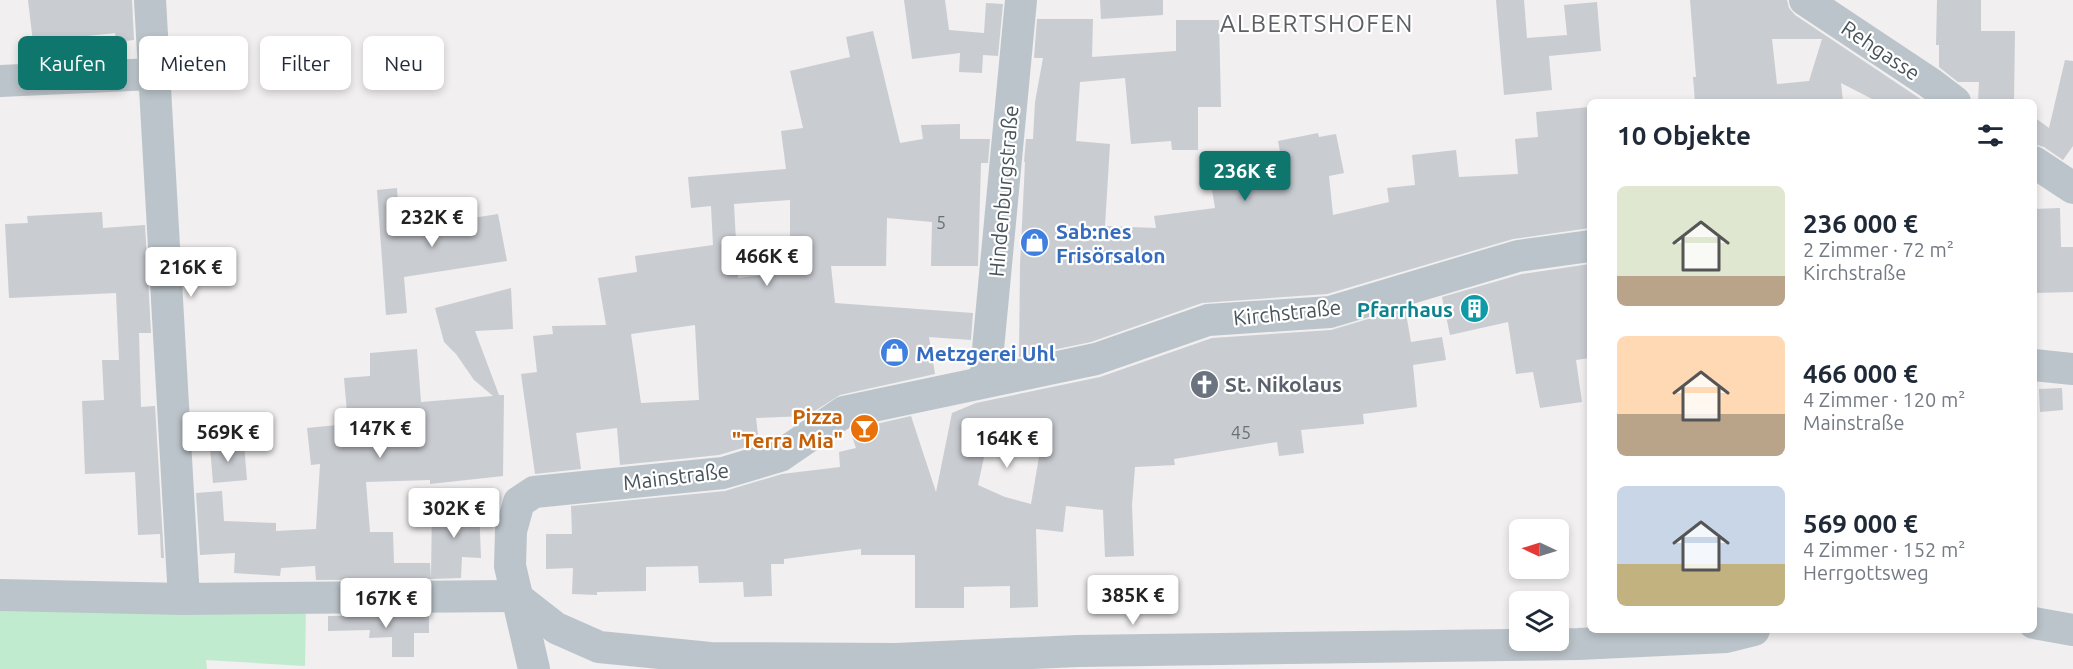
<!DOCTYPE html>
<html lang="de">
<head>
<meta charset="utf-8">
<style>
  body { margin:0; font-family:Ubuntu,sans-serif; background:#f6f6f7; color:#1f2937; height:100vh; display:flex; flex-direction:column; font-size:22px; white-space:nowrap }
  * { box-sizing:border-box; margin:0 }
  p { font-size:20px; color:#747a83 }
  .icon { flex:none; width:33px; height:33px; fill:none; stroke:currentColor; stroke-width:2; stroke-linecap:round; stroke-linejoin:round }
  .map { position:relative; flex:1; overflow:hidden }
  .sheet { position:absolute; left:1587px; top:99px; width:450px; height:534px; display:flex; flex-direction:column; background:#fff; border-radius:9px; box-shadow:0 3px 9px #0003 }
  .sheet>* { flex:none }
  .banner { position:absolute; left:18px; top:36px; width:570px; height:54px; display:flex; gap:12px }
  .needle { width:39px; rotate:274deg }
  .controls { position:absolute; left:1509px; top:519px; display:grid; gap:12px }
  .controls a { display:grid; place-items:center; width:60px; height:60px; border-radius:9px; background:#fff; box-shadow:0 3px 9px #0003; font-size:30px }
  .price { position:absolute; translate:-50% -51px; padding:0 14px; border-radius:6px; background:#fff; color:#222; font-size:20px; line-height:39px; filter:drop-shadow(0 2px 3px #0008) }
  .price::after { content:''; position:absolute; left:50%; top:36px; width:18px; height:14px; margin-left:-9px; background:inherit; clip-path:polygon(0 0,100% 0,50% 100%) }
  .price.selected { background:#0f766e; color:#fff }
  ul { padding:0; list-style:none }
  li { display:flex; align-items:center; gap:18px; height:150px; padding:0 30px }
  li span { display:grid; place-items:center; flex:none; width:168px; height:120px; border-radius:9px; color:#555 }
  li>.icon { margin-inline-start:auto }
  span .icon { width:72px; height:72px; fill:#fffc; stroke-width:1 }
  li b { font-size:26px }
  h2 { display:flex; justify-content:space-between; align-items:center; height:72px; padding:0 30px; font-size:26px }
  .chip { padding:0 21px; border-radius:9px; background:#fff; box-shadow:0 3px 9px #0003; font-size:21px; line-height:54px }
  .chip.selected { background:#0f766e; color:#fff }
  .map>svg:first-child { display:block }
  .green { fill:#c1ebcf }
  .building { fill:#c9ccd1; fill-rule:evenodd }
  .lines { fill:none; stroke-linecap:round; stroke-linejoin:round }
  .minor { stroke:#bbc4ca; stroke-width:32 }
  .labels { text-anchor:middle; dominant-baseline:central; stroke-width:4.5; stroke-linejoin:round; paint-order:stroke }
  .number-label { font-size:18px; fill:#687178 }
  .street-label { font-size:21px; fill:#48535a; stroke:#fff }
  .shop-label { font-size:21px; font-weight:bold; fill:#366cbe; stroke:#fff; text-anchor:start }
  .culture-label { font-size:21px; font-weight:bold; fill:#0d838f; stroke:#fff; text-anchor:end }
  .worship-label { font-size:21px; font-weight:bold; fill:#5b616d; stroke:#fff; text-anchor:start }
  .food-label { font-size:21px; font-weight:bold; fill:#c56008; stroke:#fff; text-anchor:end }
  .quarter-label { font-size:24px; letter-spacing:1.5px; fill:#5c5f63; stroke:#fff }
</style>
</head>
<body>
<div class="map">
<svg width="2073" height="669" viewBox="0 0 2073 669">
  <rect width="100%" height="100%" fill="#f1efef"/>
  <polygon class="green" points="0,601 306,607 305,666 206,660 207,669 0,669"/>
  <g class="building">
    <polygon points="28,0 132,0 134,40 116,42 115,33 33,42"/>
    <polygon points="904,0 945,0 949,30 984,33 986,3 1003,4 998,56 983,55 982,73 959,72 960,53 912,59"/>
    <polygon points="1100,0 1163,0 1163,15 1101,19"/>
    <polygon points="1496,0 1524,0 1527,38 1567,35 1564,5 1597,2 1601,51 1549,56 1552,90 1504,95"/>
    <path d="M 1690,0 L 1787,0 L 1789,8 L 1795,15 L 1925,102 L 1878,102 L 1841,83 L 1843,102 L 1695,102 L 1693,77 L 1696,77 ZM 1772,39 L 1822,39 L 1809,81 L 1777,84 Z"/>
    <polygon points="1937,0 1981,0 1981,31 2015,31 2014,102 1978,102 1979,82 1958,82 1939,67 1939,45 1936,45"/>
    <polygon points="1037,19 1093,19 1092,57 1176,51 1176,20 1219,20 1221,107 1198,107 1198,150 1172,150 1171,141 1131,144 1125,78 1080,82 1076,141 1110,144 1105,226 1156,228 1154,216 1215,208 1212,190 1285,178 1278,141 1318,133 1319,137 1336,134 1344,173 1329,176 1333,215 1389,202 1387,188 1415,185 1412,155 1456,150 1459,177 1518,174 1515,139 1538,137 1536,112 1590,107 1590,228 1513,239 1327,294 1202,303 1091,342 1019,357 1020,266 1025,162 1024,162 1026,139 1033,139 1035,102 1043,58 1034,58"/>
    <path d="M 873,31 L 900,143 L 923,139 L 921,125 L 960,124 L 960,139 L 990,139 L 988,163 L 981,163 L 978,266 L 931,266 L 932,222 L 887,218 L 886,266 L 831,266 L 835,303 L 973,313 L 971,340 L 929,337 L 935,374 L 840,395 L 807,416 L 756,418 L 759,443 L 719,455 L 620,465 L 617,428 L 576,433 L 581,469 L 535,474 L 521,374 L 537,372 L 533,336 L 553,334 L 552,326 L 606,325 L 598,278 L 637,272 L 635,256 L 713,245 L 711,206 L 691,208 L 688,177 L 786,169 L 781,131 L 803,128 L 790,71 L 850,57 L 846,37 ZM 790,200 L 790,272 L 738,278 L 734,204 ZM 695,325 L 699,400 L 641,403 L 631,334 Z"/>
    <polygon points="2065,60 2073,61 2073,146 2063,160 2044,147 2034,144 2034,117 2049,128"/>
    <polygon points="397,188 400,233 454,224 453,221 498,214 507,261 404,277 407,313 386,315 377,190"/>
    <polygon points="2060,208 2061,247 2073,247 2073,292 2034,293 2034,209"/>
    <polygon points="102,212 103,228 145,225 151,333 139,333 141,407 155,406 164,558 161,558 160,534 138,535 135,472 85,474 82,401 104,400 102,360 119,360 116,293 9,298 5,224 28,223 27,216"/>
    <polygon points="1590,264 1590,358 1576,360 1582,402 1540,408 1533,372 1516,374 1508,322 1450,335 1442,297 1522,274"/>
    <polygon points="511,288 513,329 475,331 499,395 504,395 503,476 430,484 430,480 366,482 370,532 393,532 394,563 430,563 431,579 316,580 315,566 281,568 280,576 234,573 235,553 200,555 196,493 222,491 224,521 276,523 276,531 316,529 320,464 311,465 307,428 348,424 344,378 370,376 370,353 417,349 421,402 493,396 474,380 456,354 444,342 435,308"/>
    <path d="M 1405,308 L 1411,342 L 1442,337 L 1446,360 L 1413,365 L 1417,407 L 1363,414 L 1364,424 L 1301,430 L 1304,453 L 1279,456 L 1277,442 L 1174,459 L 1175,465 L 1135,467 L 1132,505 L 1134,556 L 1105,557 L 1103,510 L 1066,506 L 1063,532 L 1036,529 L 1038,607 L 1010,608 L 1010,586 L 964,587 L 964,608 L 915,608 L 915,555 L 861,555 L 861,549 L 784,559 L 784,564 L 771,564 L 772,596 L 744,597 L 743,582 L 699,583 L 698,566 L 646,567 L 646,591 L 597,592 L 597,595 L 572,594 L 573,568 L 546,569 L 546,534 L 572,534 L 571,506 L 725,491 L 782,474 L 840,467 L 839,452 L 856,448 L 850,430 L 911,416 L 936,492 L 952,413 L 976,403 L 1100,377 L 1212,338 L 1331,330 ZM 1025,427 L 1027,443 L 1041,445 L 1031,504 L 1005,497 L 978,485 L 989,434 Z"/>
    <polygon points="2062,388 2063,410 2040,412 2039,389"/>
    <polygon points="244,444 247,480 213,483 210,447"/>
    <polygon points="432,503 479,507 481,558 462,557 461,578 431,579"/>
    <polygon points="429,615 429,633 414,633 414,657 392,657 392,637 369,638 370,630 328,631 328,616"/>
  </g>
  <g class="lines">
    <g class="minor">
      <polyline points="150,0 184,599"/>
      <polyline points="1805,0 1930,83 1955,102"/>
      <polyline points="0,81 153,74"/>
      <polyline points="2034,162 2073,188"/>
      <polyline points="2034,365 2073,369"/>
      <polyline points="985,381 1021,0"/>
      <polyline points="0,595 184,599 515,596"/>
      <polyline points="515,596 556,628 599,647 710,658 896,659 1078,651 1578,644 1726,637 1754,630"/>
      <polyline points="2034,623 2073,630"/>
      <polyline points="534,669 510,566 511,531 519,502 534,492 723,473 780,456 844,412 1096,359 1208,320 1330,312 1518,256 1590,246"/>
    </g>
  </g>
  <defs>
    <symbol id="shop-disc" viewBox="-11 -11 22 22"><circle r="9.5" fill="#3f7fe0" stroke="#fff"/><path d="M-5-2.5h2.3a2.7 3.5 0 0 1 5.4 0H5L5.5 6h-11ZM-1.5-2.5h3a1.5 2.3 0 0 0-3 0Z" fill="#fff"/></symbol>
    <symbol id="building-disc" viewBox="-11 -11 22 22"><circle r="9.5" fill="#0f9aa8" stroke="#fff"/><path d="M-4-6H4V6H1V3H-1V6H-4ZM-2.5-4.3h1.7v1.8h-1.7ZM.8-4.3h1.7v1.8H.8ZM-2.5-1h1.7V.8h-1.7ZM.8-1h1.7V.8H.8Z" fill="#fff"/></symbol>
    <symbol id="church-disc" viewBox="-11 -11 22 22"><circle r="9.5" fill="#6b7280" stroke="#fff"/><path d="M-1.2-6h2.4v3.5h3.3v2.4h-3.3V6h-2.4V-.1h-3.3v-2.4h3.3Z" fill="#fff"/></symbol>
    <symbol id="bar-disc" viewBox="-11 -11 22 22"><circle r="9.5" fill="#e8710a" stroke="#fff"/><path d="M-6-5H6L.8 .8V4.5H3.5V6h-7V4.5H-.8V.8Z" fill="#fff"/></symbol>
  </defs>
  <g fill-rule="evenodd">
    <use href="#shop-disc" x="1018" y="226" width="33" height="33"/>
    <use href="#building-disc" x="1458" y="292" width="33" height="33"/>
    <use href="#shop-disc" x="878" y="336" width="33" height="33"/>
    <use href="#church-disc" x="1188" y="368" width="33" height="33"/>
    <use href="#bar-disc" x="848" y="412" width="33" height="33"/>
  </g>
  <g class="labels">
    <g class="number-label">
      <text x="941" y="222">5</text>
      <text x="1241" y="432">45</text>
    </g>
    <g class="street-label">
      <text transform="translate(1881 50) rotate(34)">Rehgasse</text>
      <text transform="translate(1003 191) rotate(-85)">Hindenburgstraße</text>
      <text transform="translate(1287 312) rotate(-6)">Kirchstraße</text>
      <text transform="translate(676 476) rotate(-7)">Mainstraße</text>
    </g>
    <g class="shop-label">
      <text x="1056" y="231">Sab:nes<tspan x="1056" dy="24">Frisörsalon</tspan></text>
      <text x="916" y="353">Metzgerei Uhl</text>
    </g>
    <g class="culture-label">
      <text x="1453" y="309">Pfarrhaus</text>
    </g>
    <g class="worship-label">
      <text x="1225" y="384">St. Nikolaus</text>
    </g>
    <g class="food-label">
      <text x="843" y="416">Pizza<tspan x="843" dy="24">"Terra Mia"</tspan></text>
    </g>
    <g class="quarter-label">
      <text x="1317" y="23">ALBERTSHOFEN</text>
    </g>
  </g>
</svg>
<div class="controls">
<a><svg class="needle" viewBox="-14 -14 28 28"><path d="M0-13l5 13h-10z" fill="#e53935"/><path d="M0 13l5-13h-10z" fill="#747a83"/></svg></a>
<a><svg class="icon" aria-label="layers" viewBox="0 0 24 24"><path d="M12 4l9 5-9 5-9-5zM3 14l9 5 9-5"/></svg></a>
</div>
<b class="price selected" style="left:1245px;top:202px">236K €</b>
<b class="price" style="left:432px;top:248px">232K €</b>
<b class="price" style="left:767px;top:287px">466K €</b>
<b class="price" style="left:191px;top:298px">216K €</b>
<b class="price" style="left:380px;top:459px">147K €</b>
<b class="price" style="left:228px;top:463px">569K €</b>
<b class="price" style="left:1007px;top:469px">164K €</b>
<b class="price" style="left:454px;top:539px">302K €</b>
<b class="price" style="left:1133px;top:626px">385K €</b>
<b class="price" style="left:386px;top:629px">167K €</b>
<div class="banner">
<a class="chip selected">Kaufen</a>
<a class="chip">Mieten</a>
<a class="chip">Filter</a>
<a class="chip">Neu</a>
</div>
<section class="sheet">
<h2>10 Objekte<svg class="icon" aria-label="filters" viewBox="0 0 24 24"><path d="M4 7h16M4 17h16"/><circle cx="9" cy="7" r="2"/><circle cx="15" cy="17" r="2"/></svg></h2>
<ul>
<li><span style="background:linear-gradient(#dfe7d0 75%,#b9a48a 0)"><svg class="icon" aria-label="home" viewBox="0 0 24 24"><path d="M3 11l9-7 9 7M6 9v11h12V9"/></svg></span><div><b>236 000 €</b><p>2 Zimmer · 72 m²</p><p>Kirchstraße</p></div></li>
<li><span style="background:linear-gradient(#ffd9b3 65%,#b9a48a 0)"><svg class="icon" aria-label="home" viewBox="0 0 24 24"><path d="M3 11l9-7 9 7M6 9v11h12V9"/></svg></span><div><b>466 000 €</b><p>4 Zimmer · 120 m²</p><p>Mainstraße</p></div></li>
<li><span style="background:linear-gradient(#c9d6e8 65%,#c2b280 0)"><svg class="icon" aria-label="home" viewBox="0 0 24 24"><path d="M3 11l9-7 9 7M6 9v11h12V9"/></svg></span><div><b>569 000 €</b><p>4 Zimmer · 152 m²</p><p>Herrgottsweg</p></div></li>
</ul>
</section>
</div>
</body>
</html>
